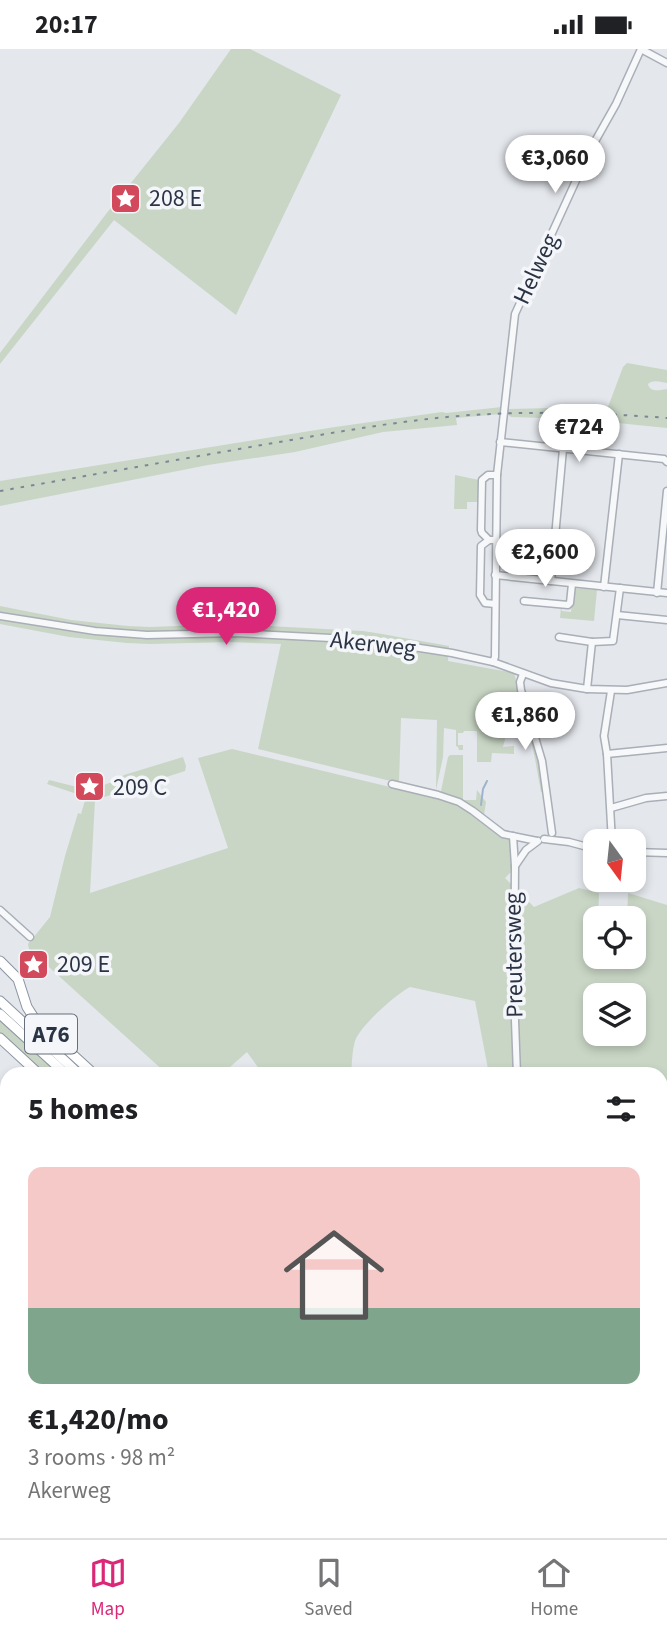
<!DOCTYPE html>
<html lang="en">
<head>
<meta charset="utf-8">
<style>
  body { margin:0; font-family:"Source Sans 3",sans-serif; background:#f2f2f2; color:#202124; height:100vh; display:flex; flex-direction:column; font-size:26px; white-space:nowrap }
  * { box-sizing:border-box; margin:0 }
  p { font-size:23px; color:#757577 }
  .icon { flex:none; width:38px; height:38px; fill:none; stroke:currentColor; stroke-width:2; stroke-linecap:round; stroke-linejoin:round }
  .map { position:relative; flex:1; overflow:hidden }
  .side { position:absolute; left:0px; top:1018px; width:668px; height:471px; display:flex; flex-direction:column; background:#fff; border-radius:21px 21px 0 0; box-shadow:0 4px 10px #0003 }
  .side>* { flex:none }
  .needle { width:46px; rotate:165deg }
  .buttons { position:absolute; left:583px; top:780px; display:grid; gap:14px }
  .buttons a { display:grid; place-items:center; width:63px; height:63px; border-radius:14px; background:#fff; box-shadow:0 4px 10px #0003; font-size:35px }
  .price { position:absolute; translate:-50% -60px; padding:0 16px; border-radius:24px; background:#fff; color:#222; font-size:23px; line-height:46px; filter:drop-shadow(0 2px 4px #0008) }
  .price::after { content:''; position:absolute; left:50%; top:42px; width:21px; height:16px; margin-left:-10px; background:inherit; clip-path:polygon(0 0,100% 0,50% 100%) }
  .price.selected { background:#db2777; color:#fff }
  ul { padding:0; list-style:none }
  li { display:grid; align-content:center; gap:14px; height:371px; padding:0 28px }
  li+li { border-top:2px solid #e0e0e0 }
  li span { display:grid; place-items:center; height:217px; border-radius:14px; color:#555 }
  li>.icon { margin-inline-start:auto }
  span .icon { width:126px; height:126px; fill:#fffc; stroke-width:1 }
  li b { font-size:30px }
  h2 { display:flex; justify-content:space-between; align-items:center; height:84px; padding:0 28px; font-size:30px }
  .status { display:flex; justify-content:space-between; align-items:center; height:49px; padding:0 35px; background:#fff; direction:ltr }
  .status svg { height:19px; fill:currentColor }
  .dock { display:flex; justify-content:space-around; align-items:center; height:98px; border-top:2px solid #e0e0e0; background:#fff; font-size:19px; color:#757577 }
  .dock a { display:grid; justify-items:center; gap:4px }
  .dock .selected { color:#db2777 }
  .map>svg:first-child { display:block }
  .green { fill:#c9d6c5; fill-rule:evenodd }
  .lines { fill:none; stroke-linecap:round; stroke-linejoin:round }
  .stream { stroke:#9fb4cc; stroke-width:2 }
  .minor-casing { stroke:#a9aeb7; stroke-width:9 }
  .highway-casing { stroke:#8b94a3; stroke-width:11 }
  .minor { stroke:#f7f8fa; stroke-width:6 }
  .highway { stroke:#fff; stroke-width:9 }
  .rail { stroke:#7d8696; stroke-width:2; stroke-dasharray:3.5 7; stroke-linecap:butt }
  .labels { text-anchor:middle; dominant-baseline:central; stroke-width:7; stroke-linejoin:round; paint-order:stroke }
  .shield { fill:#f4f6f9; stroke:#676e7b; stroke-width:2 }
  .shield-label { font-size:23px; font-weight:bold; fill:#2b3445 }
  .poi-label { font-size:24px; fill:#2b3445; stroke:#f4f6f9; text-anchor:start }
  .street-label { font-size:24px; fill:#2b3445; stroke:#f4f6f9 }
</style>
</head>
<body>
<div class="status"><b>20:17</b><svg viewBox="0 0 49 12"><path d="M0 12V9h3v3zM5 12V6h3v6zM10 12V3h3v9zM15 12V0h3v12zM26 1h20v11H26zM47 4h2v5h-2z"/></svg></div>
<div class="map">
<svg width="667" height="1489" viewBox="0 0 667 1489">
  <rect width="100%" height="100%" fill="#e4e7ec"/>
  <g class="green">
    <polygon points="231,0 250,0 341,46 236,266 114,171 0,315 0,304 106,165 179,74"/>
    <path d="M 627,314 L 667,321 L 667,334 C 661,333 653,330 648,335 C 650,344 660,341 667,340 L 667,379 L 578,370 L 511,368 L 507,365 L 507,360 L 551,359 L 567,357 L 608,358 L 623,318 Z"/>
    <polygon points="502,358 501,365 456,369 457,376 383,383 295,403 208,416 0,457 0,432 335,378 442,363 446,364"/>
    <polygon points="455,426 479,431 478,453 467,453 467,460 454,460"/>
    <polygon points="574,539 597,541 594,572 560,569 561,558 562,562 571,563"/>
    <polygon points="0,557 71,571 128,577 150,578 230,575 363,582 382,585 449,597 448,612 514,624 540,714 544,742 541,743 535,710 529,684 515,684 514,682 507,682 503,698 514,697 514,705 492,704 491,713 477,713 477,682 464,682 463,684 458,684 458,696 463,696 463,701 459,701 458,698 456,697 456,681 444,679 443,708 436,741 437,671 401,669 399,734 258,700 281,595 230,593 150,595 127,594 69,588 0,575"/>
    <path d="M 232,700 L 444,751 L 468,762 L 499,785 L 511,789 L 512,822 L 505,829 L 534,858 L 579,839 L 599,844 L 598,870 L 595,870 L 595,908 L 634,908 L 634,870 L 627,870 L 628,844 L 667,856 L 667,1241 L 662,1248 L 662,1026 L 489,1025 L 475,952 L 410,938 C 396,945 360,977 355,992 C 352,1002 352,1015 351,1025 L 263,1025 L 247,1003 L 222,1025 L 167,1025 L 29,900 L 28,895 L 50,868 L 65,807 L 78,764 L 81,765 L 86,748 L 47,735 L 49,731 L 89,741 L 118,731 L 124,726 L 183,708 L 186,717 L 185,722 L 95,751 L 90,844 L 228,799 L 198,709 ZM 595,947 L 634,947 L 634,985 L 595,985 Z"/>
    <polygon points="450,706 463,706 463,751 476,751 477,741 486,753 484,766 463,752 443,745 441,742 448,708"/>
    <polygon points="0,970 62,1025 46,1025 0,985"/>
    <polygon points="662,1444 667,1456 667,1489 614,1489 619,1482 662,1482"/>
    <polygon points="159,1482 288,1482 296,1489 162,1489"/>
    <polygon points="302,1482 495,1482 491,1489 309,1489"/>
  </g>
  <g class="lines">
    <polyline class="stream" points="481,756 483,740 487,732"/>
    <defs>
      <g id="minor">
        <polyline points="641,0 667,14"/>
        <polyline points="500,393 664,410 667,413"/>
        <polyline points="489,491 482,484 481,481 482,431 488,426 497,426"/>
        <polyline points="495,526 667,544"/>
        <polyline points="551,532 563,400"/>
        <polyline points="604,538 619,405"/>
        <polyline points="657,544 667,442"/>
        <polyline points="524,552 568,556 570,554 572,535"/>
        <polyline points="495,555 485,554 480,546 481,497 489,491 496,491"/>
        <polyline points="617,566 667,571"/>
        <polyline points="0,567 95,582 147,586 235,584 350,590 394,595 452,604 493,613 551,634 587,640 627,641 667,634"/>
        <polyline points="559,588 592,593 613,592 620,539"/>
        <polyline points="493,613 495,608 497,426 515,265 589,103 616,55 641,0"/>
        <polyline points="523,625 520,633 521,641 542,712 552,784"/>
        <polyline points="587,640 592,593"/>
        <polyline points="611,642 604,687 607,705 612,793"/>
        <polyline points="607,705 667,699"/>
        <polyline points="392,735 438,746 459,753 473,762 503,785 537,792"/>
        <polyline points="611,759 646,749 667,747"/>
        <polyline points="513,787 515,817 514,944 517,1026"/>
        <polyline points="544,790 569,793 595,800"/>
        <polyline points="634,803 667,804"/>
        <polyline points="515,817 526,801 538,792"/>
        <polyline points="0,861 30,888"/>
        <polyline points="662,1261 667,1255"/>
        <polyline points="662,1422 667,1434"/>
        <polyline points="293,1482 301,1489"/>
        <polyline points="497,1489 500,1482"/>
      </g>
      <g id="highway">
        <polyline points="0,912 18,930 27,958 36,972 95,1026"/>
        <polyline points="0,952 80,1026"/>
        <polyline points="0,965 67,1026"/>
        <polyline points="0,989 40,1026"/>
        <polyline points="0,1093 7,1098"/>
        <polyline points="0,1173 7,1179"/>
        <polyline points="543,1482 550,1489"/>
        <polyline points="570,1482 577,1489"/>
      </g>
    </defs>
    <use href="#minor" class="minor-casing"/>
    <use href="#highway" class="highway-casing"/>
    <use href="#minor" class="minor"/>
    <use href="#highway" class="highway"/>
    <path class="rail" d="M 0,442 C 85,427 171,412 256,397 C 327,385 399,371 471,366 C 537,362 602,364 667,369"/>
  </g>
  <defs>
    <symbol id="sight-square" viewBox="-11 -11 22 22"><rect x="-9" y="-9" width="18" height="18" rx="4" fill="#d1495b" stroke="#f4f6f9"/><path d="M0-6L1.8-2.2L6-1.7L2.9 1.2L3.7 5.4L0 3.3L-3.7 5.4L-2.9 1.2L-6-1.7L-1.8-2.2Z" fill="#fff"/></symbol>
  </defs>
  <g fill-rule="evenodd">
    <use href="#sight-square" x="108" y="132" width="35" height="35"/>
    <use href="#sight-square" x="72" y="720" width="35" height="35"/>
    <use href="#sight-square" x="16" y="898" width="35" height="35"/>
  </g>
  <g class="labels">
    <rect class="shield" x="25" y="965.5" width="52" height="39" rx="5"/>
    <g class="shield-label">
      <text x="51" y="985">A76</text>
    </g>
    <g class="poi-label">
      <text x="149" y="149">208 E</text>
      <text x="113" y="738">209 C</text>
      <text x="57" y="915">209 E</text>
    </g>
    <g class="street-label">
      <text transform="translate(536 220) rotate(-65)">Helweg</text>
      <text transform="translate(373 595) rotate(6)">Akerweg</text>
      <text transform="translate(514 906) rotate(-91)">Preutersweg</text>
    </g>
  </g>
</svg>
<div class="buttons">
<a><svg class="needle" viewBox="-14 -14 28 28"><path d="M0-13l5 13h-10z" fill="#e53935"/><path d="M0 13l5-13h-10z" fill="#757577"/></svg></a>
<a><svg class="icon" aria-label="locate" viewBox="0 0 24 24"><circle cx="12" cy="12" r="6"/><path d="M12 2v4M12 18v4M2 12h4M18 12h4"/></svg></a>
<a><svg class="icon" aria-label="layers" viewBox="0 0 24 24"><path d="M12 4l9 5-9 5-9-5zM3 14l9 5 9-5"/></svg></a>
</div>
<b class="price" style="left:555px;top:146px">€3,060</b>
<b class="price" style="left:579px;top:415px">€724</b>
<b class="price" style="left:545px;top:540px">€2,600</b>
<b class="price selected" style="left:226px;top:598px">€1,420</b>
<b class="price" style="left:525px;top:703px">€1,860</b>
<section class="side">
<h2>5 homes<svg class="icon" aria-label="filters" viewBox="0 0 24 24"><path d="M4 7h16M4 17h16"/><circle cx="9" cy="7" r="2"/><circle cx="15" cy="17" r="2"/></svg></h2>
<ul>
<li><span style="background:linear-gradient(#f6c9c9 65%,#7fa58c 0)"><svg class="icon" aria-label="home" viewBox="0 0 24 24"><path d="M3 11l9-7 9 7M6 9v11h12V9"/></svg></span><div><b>€1,420/mo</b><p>3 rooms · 98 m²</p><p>Akerweg</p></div></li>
</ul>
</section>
</div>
<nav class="dock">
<a class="selected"><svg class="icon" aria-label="map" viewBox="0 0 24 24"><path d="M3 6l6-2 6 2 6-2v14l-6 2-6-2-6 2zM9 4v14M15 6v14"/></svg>Map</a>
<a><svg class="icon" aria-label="saved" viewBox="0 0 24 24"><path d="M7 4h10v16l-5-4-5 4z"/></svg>Saved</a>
<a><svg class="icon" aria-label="home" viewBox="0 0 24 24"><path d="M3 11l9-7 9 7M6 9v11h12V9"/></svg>Home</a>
</nav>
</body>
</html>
